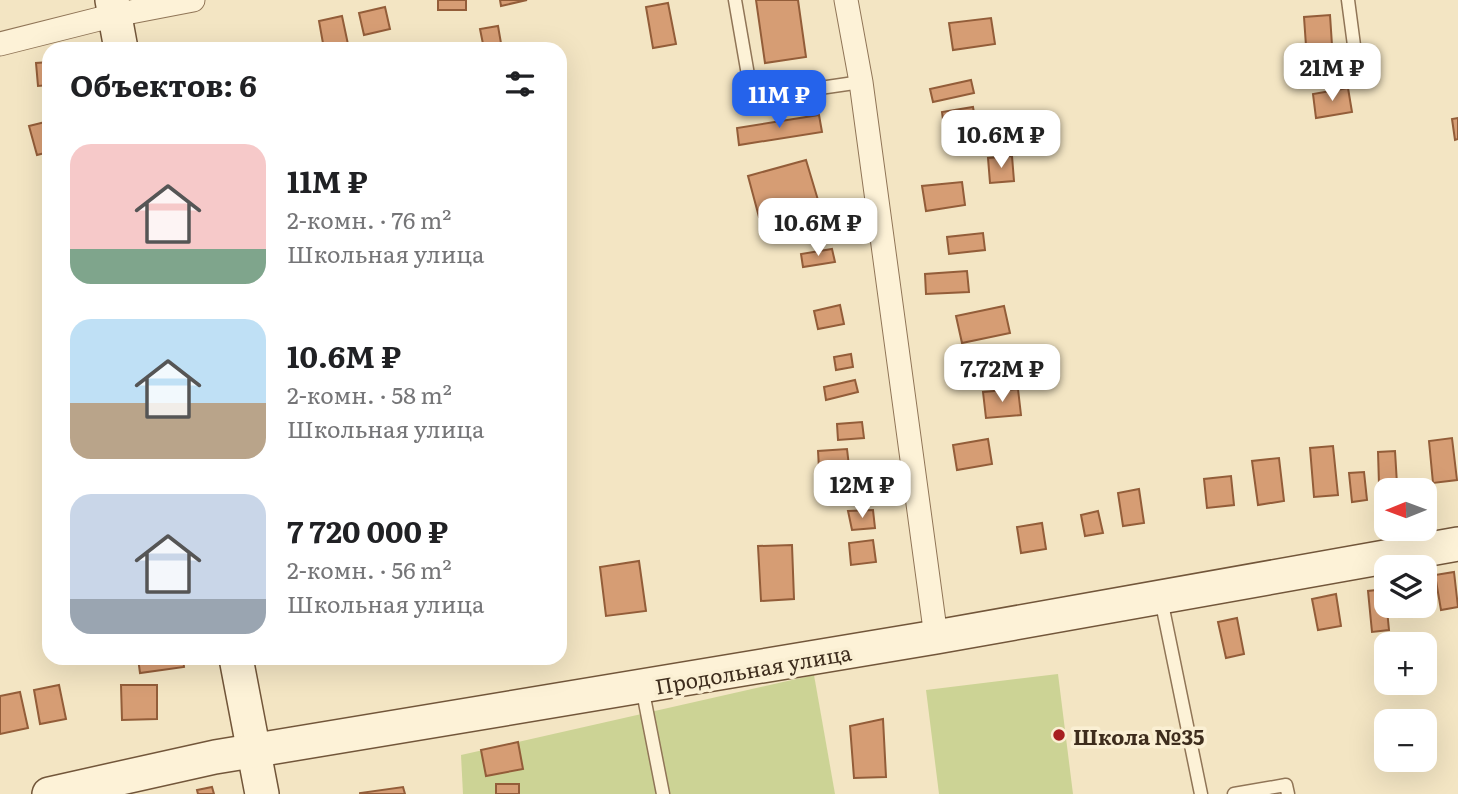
<!DOCTYPE html>
<html lang="ru">
<head>
<meta charset="utf-8">
<style>
  body { margin:0; font-family:Literata,serif; background:#f6f6f6; color:#202124; height:100vh; display:flex; flex-direction:column; font-size:26px; white-space:nowrap }
  * { box-sizing:border-box; margin:0 }
  p { font-size:23px; color:#757577 }
  .icon { flex:none; width:38px; height:38px; fill:none; stroke:currentColor; stroke-width:2; stroke-linecap:round; stroke-linejoin:round }
  .map { position:relative; flex:1; overflow:hidden }
  .side { position:absolute; left:42px; top:42px; width:525px; height:623px; display:flex; flex-direction:column; background:#fff; border-radius:21px; box-shadow:0 7px 28px #0002 }
  .side>* { flex:none }
  .needle { width:46px; rotate:269deg }
  .controls { position:absolute; left:1374px; top:478px; display:grid; gap:14px }
  .controls a { display:grid; place-items:center; width:63px; height:63px; border-radius:14px; background:#fff; box-shadow:0 7px 28px #0002; font-size:35px }
  .price { position:absolute; translate:-50% -60px; padding:0 16px; border-radius:14px; background:#fff; color:#222; font-size:23px; line-height:46px; filter:drop-shadow(0 2px 4px #0008) }
  .price::after { content:''; position:absolute; left:50%; top:42px; width:21px; height:16px; margin-left:-10px; background:inherit; clip-path:polygon(0 0,100% 0,50% 100%) }
  .price.active { background:#2563eb; color:#fff }
  ul { padding:0; list-style:none }
  li { display:flex; align-items:center; gap:21px; height:175px; padding:0 28px }
  li span { display:grid; place-items:center; flex:none; width:196px; height:140px; border-radius:21px; color:#555 }
  li>.icon { margin-inline-start:auto }
  span .icon { width:84px; height:84px; fill:#fffc; stroke-width:1 }
  li b { font-size:30px }
  h2 { display:flex; justify-content:space-between; align-items:center; height:84px; padding:0 28px; font-size:30px }
  .map>svg:first-child { display:block }
  .green { fill:#ccd395 }
  .building { fill:#d69d74; stroke:#935d39; stroke-width:2 }
  .lines { fill:none; stroke-linecap:round; stroke-linejoin:round }
  .lane-casing { stroke:#907557; stroke-width:15 }
  .street-casing { stroke:#907557; stroke-width:25 }
  .secondary-casing { stroke:#72563a; stroke-width:36 }
  .lane { stroke:#fdf2d7; stroke-width:12 }
  .street { stroke:#fdf2d7; stroke-width:23 }
  .secondary { stroke:#fdf2d7; stroke-width:33 }
  .poi-dot { fill:#a71f20; stroke:#faefd3; stroke-width:2.5 }
  .labels { text-anchor:middle; dominant-baseline:central; stroke-width:7; stroke-linejoin:round; paint-order:stroke }
  .street-label { font-size:21px; fill:#3e2d1d; stroke:#faefd3 }
  .poi-label { font-size:21px; font-weight:bold; fill:#3e2d1d; stroke:#faefd3; text-anchor:start }
</style>
</head>
<body>
<div class="map">
<svg width="1458" height="794" viewBox="0 0 1458 794">
  <rect width="100%" height="100%" fill="#f3e5c3"/>
  <g class="green">
    <polygon points="1058,674 1073,794 939,794 926,690"/>
    <polygon points="814,675 835,794 463,794 461,755"/>
  </g>
  <g class="building">
    <rect x="438" y="0" width="28" height="10"/>
    <polygon points="500,0 527,0 501,6"/>
    <polygon points="756,0 798,0 806,57 765,63"/>
    <polygon points="668,3 676,44 653,48 646,7"/>
    <polygon points="385,7 390,29 364,35 359,13"/>
    <polygon points="1330,15 1332,45 1306,46 1304,17"/>
    <polygon points="342,16 349,49 324,49 319,21"/>
    <polygon points="991,18 995,44 953,50 949,23"/>
    <polygon points="498,26 502,49 484,49 480,29"/>
    <polygon points="49,62 49,85 38,86 36,63"/>
    <polygon points="971,80 974,93 933,102 930,89"/>
    <polygon points="1348,88 1352,112 1316,118 1313,94"/>
    <polygon points="973,107 977,130 945,135 942,112"/>
    <polygon points="819,115 822,132 739,145 737,128"/>
    <polygon points="1458,118 1458,139 1455,140 1452,119"/>
    <polygon points="49,121 49,152 37,155 29,126"/>
    <polygon points="1012,156 1014,181 990,183 988,158"/>
    <polygon points="806,160 818,200 759,217 748,176"/>
    <polygon points="962,182 965,205 926,211 922,186"/>
    <polygon points="983,233 985,250 949,254 947,237"/>
    <polygon points="832,249 835,262 803,267 801,254"/>
    <polygon points="967,271 969,292 926,294 925,274"/>
    <polygon points="840,305 844,324 818,329 814,311"/>
    <polygon points="1004,306 1010,333 962,343 956,316"/>
    <polygon points="851,354 853,367 836,370 834,357"/>
    <polygon points="855,380 858,392 826,400 824,387"/>
    <polygon points="1018,389 1021,415 986,418 983,392"/>
    <polygon points="862,422 864,438 838,440 837,424"/>
    <polygon points="1452,438 1457,480 1433,483 1429,441"/>
    <polygon points="988,439 992,464 957,470 953,445"/>
    <polygon points="1333,446 1338,495 1314,497 1310,448"/>
    <polygon points="847,449 849,466 819,469 818,451"/>
    <polygon points="1395,451 1397,484 1379,484 1378,452"/>
    <polygon points="1279,458 1284,501 1258,505 1252,461"/>
    <polygon points="1364,472 1367,500 1352,502 1349,473"/>
    <polygon points="1231,476 1234,505 1207,508 1204,479"/>
    <polygon points="1139,489 1144,523 1123,526 1118,493"/>
    <polygon points="873,510 875,528 852,530 848,511"/>
    <polygon points="1098,511 1103,533 1085,536 1081,515"/>
    <polygon points="1042,523 1046,549 1021,553 1017,527"/>
    <polygon points="873,540 876,562 851,565 849,543"/>
    <polygon points="792,545 794,599 761,601 758,546"/>
    <polygon points="639,561 646,611 606,616 600,567"/>
    <polygon points="1454,572 1458,607 1441,610 1435,575"/>
    <polygon points="1385,589 1389,630 1372,632 1368,591"/>
    <polygon points="1336,594 1341,626 1318,630 1312,599"/>
    <polygon points="1237,618 1244,654 1226,658 1218,622"/>
    <polygon points="138,658 183,658 184,667 140,673"/>
    <polygon points="59,685 66,719 40,724 34,690"/>
    <polygon points="121,685 157,685 157,719 122,720"/>
    <polygon points="20,692 28,728 0,734 0,696"/>
    <polygon points="883,719 886,777 854,778 850,726"/>
    <polygon points="518,742 523,769 486,776 481,750"/>
    <rect x="496" y="784" width="23" height="10"/>
    <polygon points="212,787 214,794 198,794 197,790"/>
    <polygon points="403,787 405,794 360,794 360,793"/>
  </g>
  <g class="lines">
    <defs>
      <g id="lane">
        <polyline points="735,0 752,98 861,82"/>
        <polyline points="1348,0 1357,68"/>
        <polyline points="1161,599 1201,794"/>
        <polyline points="642,687 663,794"/>
        <polyline points="1234,794 1286,785 1288,794"/>
      </g>
      <g id="street">
        <polyline points="846,0 861,82 936,637"/>
        <polyline points="0,44 115,15 193,0"/>
      </g>
      <g id="secondary">
        <polyline points="112,0 121,49"/>
        <polyline points="236,658 262,794"/>
        <polyline points="49,794 215,757 936,637 1458,544"/>
      </g>
    </defs>
    <use href="#lane" class="lane-casing"/>
    <use href="#street" class="street-casing"/>
    <use href="#secondary" class="secondary-casing"/>
    <use href="#lane" class="lane"/>
    <use href="#street" class="street"/>
    <use href="#secondary" class="secondary"/>
  </g>
  <circle class="poi-dot" cx="1059" cy="735" r="7"/>
  <g class="labels">
    <g class="street-label">
      <text transform="translate(753 668) rotate(-10)">Продольная улица</text>
    </g>
    <g class="poi-label">
      <text x="1073" y="735">Школа №35</text>
    </g>
  </g>
</svg>
<div class="controls">
<a><svg class="needle" viewBox="-14 -14 28 28"><path d="M0-13l5 13h-10z" fill="#e53935"/><path d="M0 13l5-13h-10z" fill="#757577"/></svg></a>
<a><svg class="icon" aria-label="layers" viewBox="0 0 24 24"><path d="M12 4l9 5-9 5-9-5zM3 14l9 5 9-5"/></svg></a>
<a>+</a>
<a>−</a>
</div>
<b class="price" style="left:1332px;top:103px">21M ₽</b>
<b class="price active" style="left:779px;top:130px">11M ₽</b>
<b class="price" style="left:1001px;top:170px">10.6M ₽</b>
<b class="price" style="left:818px;top:258px">10.6M ₽</b>
<b class="price" style="left:1002px;top:404px">7.72M ₽</b>
<b class="price" style="left:862px;top:520px">12M ₽</b>
<section class="side">
<h2>Объектов: 6<svg class="icon" aria-label="filters" viewBox="0 0 24 24"><path d="M4 7h16M4 17h16"/><circle cx="9" cy="7" r="2"/><circle cx="15" cy="17" r="2"/></svg></h2>
<ul>
<li><span style="background:linear-gradient(#f6c9c9 75%,#7fa58c 0)"><svg class="icon" aria-label="home" viewBox="0 0 24 24"><path d="M3 11l9-7 9 7M6 9v11h12V9"/></svg></span><div><b>11M ₽</b><p>2-комн. · 76 m²</p><p>Школьная улица</p></div></li>
<li><span style="background:linear-gradient(#bfe0f5 60%,#b9a48a 0)"><svg class="icon" aria-label="home" viewBox="0 0 24 24"><path d="M3 11l9-7 9 7M6 9v11h12V9"/></svg></span><div><b>10.6M ₽</b><p>2-комн. · 58 m²</p><p>Школьная улица</p></div></li>
<li><span style="background:linear-gradient(#c9d6e8 75%,#9aa5b1 0)"><svg class="icon" aria-label="home" viewBox="0 0 24 24"><path d="M3 11l9-7 9 7M6 9v11h12V9"/></svg></span><div><b>7 720 000 ₽</b><p>2-комн. · 56 m²</p><p>Школьная улица</p></div></li>
</ul>
</section>
</div>
</body>
</html>
